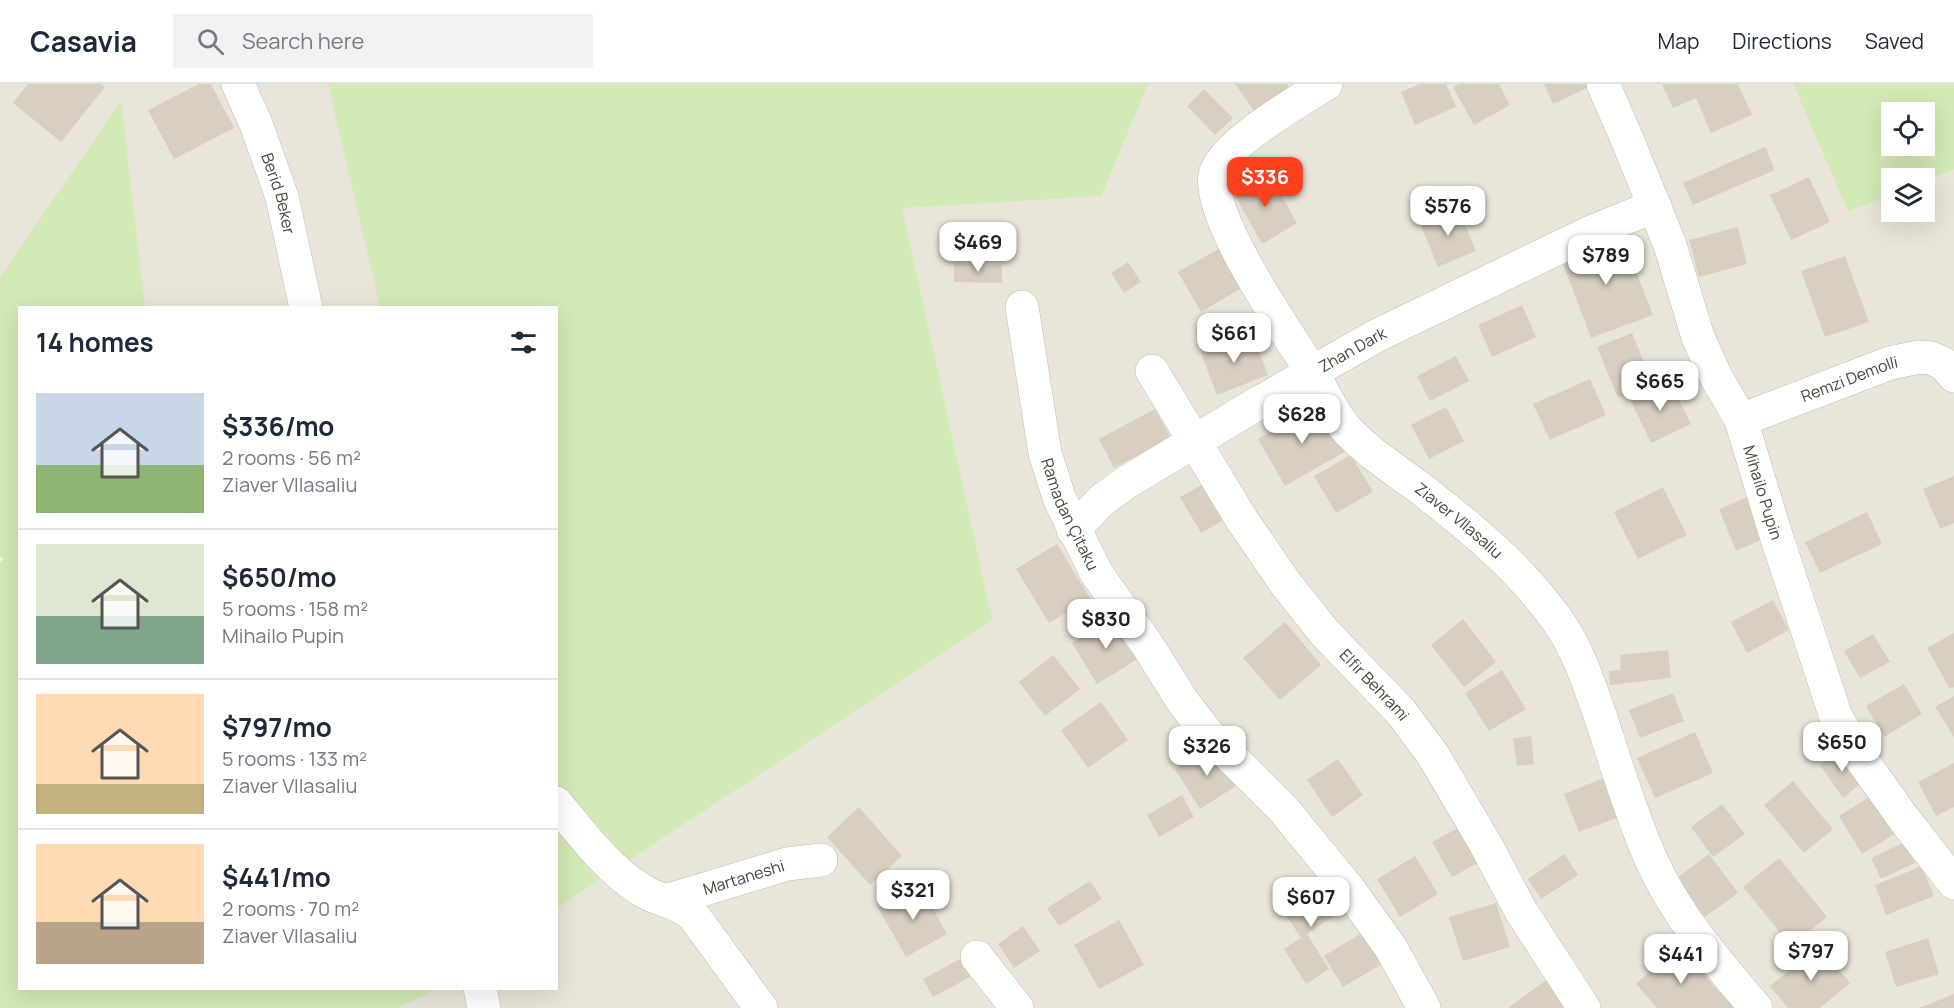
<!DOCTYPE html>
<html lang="en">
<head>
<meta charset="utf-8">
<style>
  body { margin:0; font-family:Manrope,sans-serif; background:#f2f2f3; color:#1f2937; height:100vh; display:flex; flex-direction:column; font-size:22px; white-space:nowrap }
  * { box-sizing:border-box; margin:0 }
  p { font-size:20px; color:#747a83 }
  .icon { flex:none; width:33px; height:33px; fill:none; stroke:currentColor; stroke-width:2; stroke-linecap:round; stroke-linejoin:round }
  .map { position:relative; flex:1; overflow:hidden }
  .panel { position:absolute; left:18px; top:222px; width:540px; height:684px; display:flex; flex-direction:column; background:#fff; border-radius:0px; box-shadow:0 6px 24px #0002 }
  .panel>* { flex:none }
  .fabs { position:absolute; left:1881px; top:18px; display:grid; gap:12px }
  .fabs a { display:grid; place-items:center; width:54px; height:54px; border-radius:0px; background:#fff; box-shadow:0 6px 24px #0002; font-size:30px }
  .price { position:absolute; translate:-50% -51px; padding:0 14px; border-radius:12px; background:#fff; color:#222; font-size:20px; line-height:39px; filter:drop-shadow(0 2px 3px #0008) }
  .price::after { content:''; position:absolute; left:50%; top:36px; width:18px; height:14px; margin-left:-9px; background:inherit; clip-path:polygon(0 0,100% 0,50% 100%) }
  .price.current { background:#fc3f1d; color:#fff }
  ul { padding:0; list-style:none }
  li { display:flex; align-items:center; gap:18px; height:150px; padding:0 18px }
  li+li { border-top:2px solid #e0e1e3 }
  li span { display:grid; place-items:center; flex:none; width:168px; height:120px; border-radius:0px; color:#555 }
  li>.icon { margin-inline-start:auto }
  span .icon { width:72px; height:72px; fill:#fffc; stroke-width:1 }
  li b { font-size:26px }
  h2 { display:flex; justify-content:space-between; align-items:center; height:72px; padding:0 18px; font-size:26px }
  header { display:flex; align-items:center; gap:36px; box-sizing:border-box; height:84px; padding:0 30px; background:#fff; border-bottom:2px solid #e0e1e3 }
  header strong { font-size:28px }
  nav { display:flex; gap:33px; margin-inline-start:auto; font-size:21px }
  .search { width:420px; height:54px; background:#f2f2f3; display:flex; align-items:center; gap:15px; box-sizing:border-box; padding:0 21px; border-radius:0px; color:#747a83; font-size:22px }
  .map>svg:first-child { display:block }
  .residential { fill:#eae5da }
  .green { fill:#d2eab5; fill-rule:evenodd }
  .building { fill:#d8cfc1 }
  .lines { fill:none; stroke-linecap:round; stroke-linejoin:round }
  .minor-casing { stroke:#c2bbae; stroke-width:34 }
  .minor { stroke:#fff; stroke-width:33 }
  .labels { text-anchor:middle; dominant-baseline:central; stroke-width:6; stroke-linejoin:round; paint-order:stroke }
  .street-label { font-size:16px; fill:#4b4439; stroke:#fff }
</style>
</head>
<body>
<header>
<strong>Casavia</strong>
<div class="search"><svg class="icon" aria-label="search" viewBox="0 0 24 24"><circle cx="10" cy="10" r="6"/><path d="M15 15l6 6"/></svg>Search here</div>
<nav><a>Map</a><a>Directions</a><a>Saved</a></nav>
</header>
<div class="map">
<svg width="1954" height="924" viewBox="0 0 1954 924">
  <rect width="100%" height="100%" fill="#f6f3ec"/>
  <polygon class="residential" points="0,0 1793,0 1848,128 1891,110 1892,128 1924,128 1925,97 1954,85 1954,924 398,924 421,913 416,905 556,904 556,224 140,223 0,200"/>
  <g class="green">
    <polygon points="328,0 1148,0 1101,112 902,124 992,536 557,824 556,224 380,223"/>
    <path d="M 1793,0 L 1954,0 L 1954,85 L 1925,97 L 1924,94 L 1892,94 L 1891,110 L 1848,128 ZM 1892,28 L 1924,28 L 1924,62 L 1892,62 Z"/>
    <polygon points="121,17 145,223 20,224 20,904 435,905 421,913 398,924 0,924 0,479 3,475 0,472 0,193"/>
  </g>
  <g class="building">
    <polygon points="28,0 101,0 105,3 61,58 13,19"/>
    <polygon points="199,0 211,0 234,44 174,75 148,26"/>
    <polygon points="1235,0 1287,0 1292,6 1257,31"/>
    <polygon points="1420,0 1446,0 1456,23 1415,41 1401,8"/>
    <polygon points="1459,0 1499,0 1510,21 1474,41 1453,3"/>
    <polygon points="1544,0 1596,0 1553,20"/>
    <polygon points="1662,0 1738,0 1752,31 1711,49 1696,14 1673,24"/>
    <polygon points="1204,5 1233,34 1215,51 1187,22"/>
    <polygon points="1765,63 1775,86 1693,121 1683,99"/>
    <polygon points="1268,88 1297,139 1262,160 1233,108"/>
    <polygon points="1809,93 1830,138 1791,156 1770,111"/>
    <polygon points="1458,123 1476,167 1438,183 1420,139"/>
    <polygon points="1738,143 1747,180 1699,193 1689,156"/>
    <polygon points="1621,149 1653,231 1591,254 1560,172"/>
    <polygon points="1220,164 1243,203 1201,228 1178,188"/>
    <polygon points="1845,172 1869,238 1825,253 1801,187"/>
    <polygon points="1128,178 1141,198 1124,209 1111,189"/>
    <polygon points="954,179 1002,181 1002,199 954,198"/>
    <polygon points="1522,221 1536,253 1492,273 1478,241"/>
    <polygon points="1252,249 1268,291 1217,311 1201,269"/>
    <polygon points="1632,249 1653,300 1618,314 1597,263"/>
    <polygon points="1456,272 1469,297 1430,317 1417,292"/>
    <polygon points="1590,295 1606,331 1550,356 1533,320"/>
    <polygon points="1669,296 1691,340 1651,359 1630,315"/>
    <polygon points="1319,321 1346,367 1285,402 1258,355"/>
    <polygon points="1446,323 1464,357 1429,375 1411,341"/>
    <polygon points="1155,325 1171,354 1114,384 1099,355"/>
    <polygon points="1351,371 1373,408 1336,429 1314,392"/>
    <polygon points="1954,392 1954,439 1940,445 1923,405"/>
    <polygon points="1213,395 1234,430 1201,449 1180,413"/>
    <polygon points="1663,403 1687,451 1638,475 1614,428"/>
    <polygon points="1755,410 1773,451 1736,467 1719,425"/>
    <polygon points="1867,428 1882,460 1820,489 1805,458"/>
    <polygon points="1057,460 1090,514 1049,539 1016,485"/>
    <polygon points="1773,516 1789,546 1747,569 1731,538"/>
    <polygon points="1115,532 1141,573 1097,600 1072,559"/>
    <polygon points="1463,535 1496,578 1464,603 1431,561"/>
    <polygon points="1285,538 1321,581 1280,616 1243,574"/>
    <polygon points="1954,549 1954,603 1950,605 1927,564"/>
    <polygon points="1873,550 1890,578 1860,594 1844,567"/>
    <polygon points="1668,566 1671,594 1610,601 1609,587 1621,586 1620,571"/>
    <polygon points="1053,571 1080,605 1045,632 1019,598"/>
    <polygon points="1502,586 1526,625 1489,647 1465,609"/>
    <polygon points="1904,600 1922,630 1884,653 1866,622"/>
    <polygon points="1673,609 1684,637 1640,654 1629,626"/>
    <polygon points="1954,612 1954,653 1935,623"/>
    <polygon points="1101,618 1128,656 1088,684 1061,646"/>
    <polygon points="1695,648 1713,689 1655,714 1637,674"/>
    <polygon points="1531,652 1534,680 1517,682 1513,654"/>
    <polygon points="1213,661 1239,700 1200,725 1175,685"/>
    <polygon points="1839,665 1865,696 1843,714 1820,681"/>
    <polygon points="1338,675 1363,711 1332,733 1307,696"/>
    <polygon points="1954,679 1954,723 1936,732 1918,698"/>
    <polygon points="1604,694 1619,733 1579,748 1564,710"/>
    <polygon points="1793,697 1833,745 1804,769 1764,721"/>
    <polygon points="1882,705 1906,743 1862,770 1839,732"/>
    <polygon points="1182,711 1194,733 1159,753 1147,731"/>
    <polygon points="1722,720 1745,750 1713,773 1691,743"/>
    <polygon points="859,723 902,772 870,801 827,753"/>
    <polygon points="1467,739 1487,774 1452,793 1432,758"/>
    <polygon points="1905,758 1915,779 1881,795 1871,774"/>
    <polygon points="1564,770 1578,791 1541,815 1528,795"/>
    <polygon points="1709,770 1738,809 1702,835 1673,797"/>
    <polygon points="1415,772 1438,810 1400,833 1377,795"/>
    <polygon points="1779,774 1827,833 1791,862 1743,803"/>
    <polygon points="1922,782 1934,812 1886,831 1875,801"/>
    <polygon points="1327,795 1346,824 1307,850 1329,885 1306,900 1284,865 1301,854 1282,825"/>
    <polygon points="1090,797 1102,815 1059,842 1047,824"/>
    <polygon points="919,800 947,850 906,873 878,824"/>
    <polygon points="1496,819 1510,863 1463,877 1449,833"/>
    <polygon points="1119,836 1144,881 1099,905 1074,861"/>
    <polygon points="1023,842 1040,867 1014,884 998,860"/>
    <polygon points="1368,845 1387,877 1343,903 1324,872"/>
    <polygon points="1928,854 1939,890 1896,903 1885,868"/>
    <polygon points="1678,862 1714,902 1734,924 1657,924 1636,900"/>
    <polygon points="1819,862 1850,899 1820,924 1788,924 1770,902"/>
    <polygon points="962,874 972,892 933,913 923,895"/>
    <polygon points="1549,894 1578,924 1508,924"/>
    <polygon points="1954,910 1954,924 1919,924"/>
  </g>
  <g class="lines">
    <defs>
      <g id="minor">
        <path id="s1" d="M 238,0 L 256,40 L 282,113 L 306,224"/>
        <path id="s2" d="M 1326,0 C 1300,16 1221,61 1215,91 C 1207,134 1287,248 1312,288 C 1323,307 1333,331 1348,347 C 1372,372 1395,385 1421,405 C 1474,446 1524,487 1562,543 C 1580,571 1590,603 1601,634 C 1615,677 1628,720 1645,761 C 1669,823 1713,874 1756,924"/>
        <path id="s3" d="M 1603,0 L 1627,55 L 1670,161 L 1698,253 L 1716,293 L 1741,336 L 1774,445 L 1836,633 L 1859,672 L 1904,735 L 1954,799"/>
        <path id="s4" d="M 1022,223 L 1045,369 L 1060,416 L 1097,490 L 1148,562 L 1183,618 L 1207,649 L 1284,726 L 1351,808 L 1391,864 L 1424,924"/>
        <path id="s5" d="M 1152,287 L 1242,436 L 1286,500 L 1325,549 L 1401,628 L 1433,671 L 1486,761 L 1521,827 L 1584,924"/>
        <path id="s6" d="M 1741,336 L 1890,279 L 1919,273 L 1931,274 L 1944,280 L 1954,292"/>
        <path id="s7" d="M 1073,446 L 1102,416 L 1127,398 L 1260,318 L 1376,252 L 1591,148 L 1655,122"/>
        <path d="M 556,719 C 581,749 607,784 640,805 C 657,817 675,816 693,831 L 761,924"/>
        <path id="s8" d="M 669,816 L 787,780 L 821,776"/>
        <polyline points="977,873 1017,924"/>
        <polyline points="480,904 484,924"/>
      </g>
    </defs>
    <use href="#minor" class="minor-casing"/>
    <use href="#minor" class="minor"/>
  </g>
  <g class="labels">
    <g class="street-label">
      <text stroke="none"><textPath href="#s1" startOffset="117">Berid Beker</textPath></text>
      <text stroke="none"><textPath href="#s7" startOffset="334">Zhan Dark</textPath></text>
      <text stroke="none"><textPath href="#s6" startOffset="116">Remzi Demolli</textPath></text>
      <text stroke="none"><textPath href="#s3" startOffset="440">Mihailo Pupin</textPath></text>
      <text stroke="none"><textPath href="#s4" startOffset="214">Ramadan Çitaku</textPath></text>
      <text stroke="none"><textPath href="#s2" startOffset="580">Ziaver Vllasaliu</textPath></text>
      <text stroke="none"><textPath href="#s5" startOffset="386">Elfir Behrami</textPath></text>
      <text stroke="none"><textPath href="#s8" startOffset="78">Martaneshi</textPath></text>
    </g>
  </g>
</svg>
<div class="fabs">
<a><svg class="icon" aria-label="locate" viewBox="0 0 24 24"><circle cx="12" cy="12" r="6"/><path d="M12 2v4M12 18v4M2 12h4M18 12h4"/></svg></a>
<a><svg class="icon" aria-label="layers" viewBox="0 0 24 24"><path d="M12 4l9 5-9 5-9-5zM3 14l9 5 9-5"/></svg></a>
</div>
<b class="price current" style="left:1265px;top:124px">$336</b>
<b class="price" style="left:1448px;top:153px">$576</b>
<b class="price" style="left:978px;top:189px">$469</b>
<b class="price" style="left:1606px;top:202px">$789</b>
<b class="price" style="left:1234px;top:280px">$661</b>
<b class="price" style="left:1660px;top:328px">$665</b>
<b class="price" style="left:1302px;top:361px">$628</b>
<b class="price" style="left:1106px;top:566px">$830</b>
<b class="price" style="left:1842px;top:689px">$650</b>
<b class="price" style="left:1207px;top:693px">$326</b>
<b class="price" style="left:913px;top:837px">$321</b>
<b class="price" style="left:1311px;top:844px">$607</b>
<b class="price" style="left:1811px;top:898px">$797</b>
<b class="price" style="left:1681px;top:901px">$441</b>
<section class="panel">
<h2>14 homes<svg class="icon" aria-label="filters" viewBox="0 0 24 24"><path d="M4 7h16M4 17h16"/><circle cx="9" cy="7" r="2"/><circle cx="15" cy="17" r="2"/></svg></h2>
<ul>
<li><span style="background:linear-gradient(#c9d6e8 60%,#8fb573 0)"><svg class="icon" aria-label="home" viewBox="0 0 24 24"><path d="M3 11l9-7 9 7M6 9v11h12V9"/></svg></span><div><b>$336/mo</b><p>2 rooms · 56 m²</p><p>Ziaver Vllasaliu</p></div></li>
<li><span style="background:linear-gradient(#dfe7d0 60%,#7fa58c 0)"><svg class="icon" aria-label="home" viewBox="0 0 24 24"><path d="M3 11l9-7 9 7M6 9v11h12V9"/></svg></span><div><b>$650/mo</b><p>5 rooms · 158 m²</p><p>Mihailo Pupin</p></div></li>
<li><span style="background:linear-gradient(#ffd9b3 75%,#c2b280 0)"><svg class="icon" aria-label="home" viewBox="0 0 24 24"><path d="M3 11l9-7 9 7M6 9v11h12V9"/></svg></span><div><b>$797/mo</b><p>5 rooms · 133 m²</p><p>Ziaver Vllasaliu</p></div></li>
<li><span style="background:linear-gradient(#ffd9b3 65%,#b9a48a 0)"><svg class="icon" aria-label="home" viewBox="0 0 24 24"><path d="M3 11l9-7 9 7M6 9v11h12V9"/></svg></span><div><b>$441/mo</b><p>2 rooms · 70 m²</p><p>Ziaver Vllasaliu</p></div></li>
</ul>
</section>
</div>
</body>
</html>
